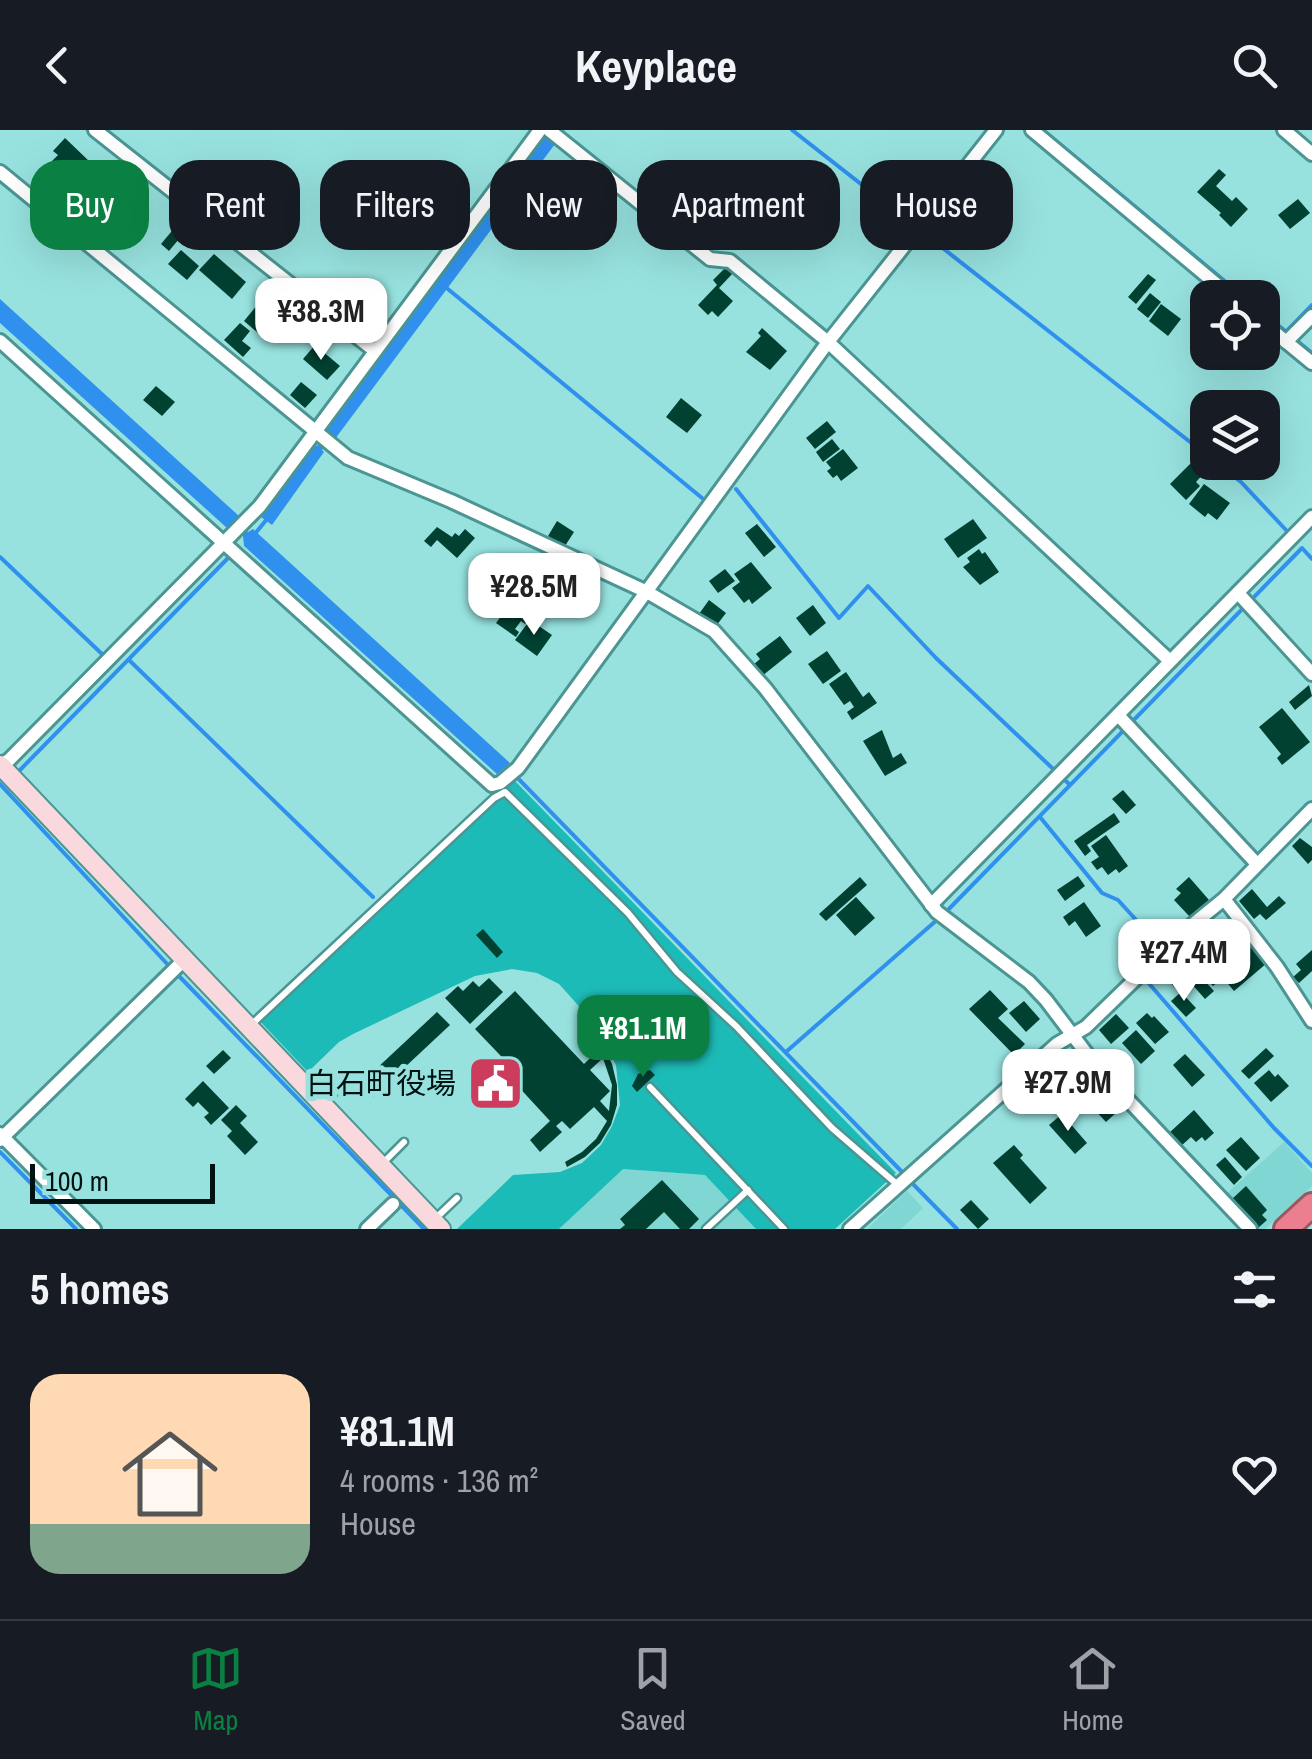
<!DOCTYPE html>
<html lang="en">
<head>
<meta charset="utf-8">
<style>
  body { margin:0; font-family:"Archivo Narrow","Noto Sans JP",sans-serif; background:#242831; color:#f1f3f6; height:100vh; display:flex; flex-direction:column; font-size:38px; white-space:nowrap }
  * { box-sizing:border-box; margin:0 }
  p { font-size:32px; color:#9ea1a6 }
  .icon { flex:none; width:55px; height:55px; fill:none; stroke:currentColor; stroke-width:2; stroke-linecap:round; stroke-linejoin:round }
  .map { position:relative; height:1099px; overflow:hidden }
  .panel { display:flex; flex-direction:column; background:#171b24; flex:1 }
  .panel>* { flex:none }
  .banner { position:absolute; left:30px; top:30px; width:1252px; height:90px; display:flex; gap:20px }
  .controls { position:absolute; left:1190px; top:150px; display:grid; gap:20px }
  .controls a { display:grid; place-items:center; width:90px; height:90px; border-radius:20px; background:#171b24; box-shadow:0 10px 40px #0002; font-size:50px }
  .scale { position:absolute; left:30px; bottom:25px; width:185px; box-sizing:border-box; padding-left:10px; border:5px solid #001211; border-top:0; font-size:28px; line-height:35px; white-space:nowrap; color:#001211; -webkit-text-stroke:8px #97e2df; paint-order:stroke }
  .price { position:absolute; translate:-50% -85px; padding:0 22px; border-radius:20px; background:#fff; color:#222; font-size:32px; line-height:65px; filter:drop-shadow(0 2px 5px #0008) }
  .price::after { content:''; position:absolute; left:50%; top:60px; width:30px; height:22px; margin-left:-15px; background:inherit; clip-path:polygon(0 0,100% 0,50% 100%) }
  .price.current { background:#0b8043; color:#fff }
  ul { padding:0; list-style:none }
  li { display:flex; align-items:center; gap:30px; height:250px; padding:0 30px }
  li+li { border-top:2px solid #363941 }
  li span { display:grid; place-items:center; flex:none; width:280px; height:200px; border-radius:30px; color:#555 }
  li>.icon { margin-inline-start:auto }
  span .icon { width:120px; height:120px; fill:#fffc; stroke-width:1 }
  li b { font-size:42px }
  h2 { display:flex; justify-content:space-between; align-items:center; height:120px; padding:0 30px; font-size:42px }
  .pill { padding:0 35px; border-radius:30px; background:#171b24; box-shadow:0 10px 40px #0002; font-size:35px; line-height:90px }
  .pill.current { background:#0b8043; color:#fff }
  header { display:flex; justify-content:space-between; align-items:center; height:130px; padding:0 30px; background:#171b24; font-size:45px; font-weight:700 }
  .menu { display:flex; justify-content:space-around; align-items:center; height:140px; border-top:2px solid #363941; background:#171b24; font-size:28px; color:#9ea1a6 }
  .menu a { display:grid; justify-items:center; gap:5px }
  .menu .current { color:#0b8043 }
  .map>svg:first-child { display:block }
  .built { fill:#80d6d2 }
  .green { fill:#1dbbb7 }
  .water { fill:#3090ee }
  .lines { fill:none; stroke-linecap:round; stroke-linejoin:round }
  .stream { stroke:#3090ee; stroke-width:4 }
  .building { fill:#004132; fill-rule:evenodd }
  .lane-casing { stroke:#4b9592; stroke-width:11 }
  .street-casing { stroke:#4b9592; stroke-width:18 }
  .secondary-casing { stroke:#4b9592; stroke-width:22 }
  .highway-casing { stroke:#995963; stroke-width:28 }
  .lane { stroke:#fff; stroke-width:6 }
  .street { stroke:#fff; stroke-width:12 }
  .secondary { stroke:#f9d9dd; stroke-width:18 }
  .highway { stroke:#ec7f8f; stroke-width:22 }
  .labels { text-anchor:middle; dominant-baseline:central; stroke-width:10; stroke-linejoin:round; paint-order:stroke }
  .poi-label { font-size:30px; fill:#001211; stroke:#97e2df; text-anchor:end }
</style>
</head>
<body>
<header><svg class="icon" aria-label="back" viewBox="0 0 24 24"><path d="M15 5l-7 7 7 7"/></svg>Keyplace<svg class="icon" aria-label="search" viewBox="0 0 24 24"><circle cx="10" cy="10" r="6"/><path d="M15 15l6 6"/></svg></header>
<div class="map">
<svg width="1312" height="1099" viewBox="0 0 1312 1099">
  <rect width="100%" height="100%" fill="#97e2df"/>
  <g class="built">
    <polygon points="1284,1012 1312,1043 1312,1056 1265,1099 1256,1099 1225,1065"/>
    <polygon points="622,1039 705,1045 756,1099 559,1099"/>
    <polygon points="907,1061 923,1078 901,1099 867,1099"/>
  </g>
  <polygon class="green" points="515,651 896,1043 835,1099 756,1099 705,1045 623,1039 559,1099 457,1099 513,1045 560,1042 582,1033 601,1015 612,996 620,975 616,935 594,893 559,854 537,843 512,839 475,846 353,904 339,912 308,942 256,887 493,663"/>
  <g class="water">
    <polygon points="554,0 565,0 561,1 553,12 555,14 335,309 332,307 322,320 324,322 272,395 261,387 314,314 317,316 327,304 324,301 545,6 548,8"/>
    <polygon points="0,169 239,386 237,391 248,402 253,399 510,633 497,644 244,416 243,406 232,396 227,398 0,193"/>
  </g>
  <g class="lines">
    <g class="stream">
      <polyline points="792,0 1208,326"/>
      <polyline points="1043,0 1245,168"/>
      <polyline points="443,155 702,368"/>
      <polyline points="1262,182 1312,223"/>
      <polyline points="1286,202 1312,175"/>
      <polyline points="1216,332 1241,352 1286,400"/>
      <polyline points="736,359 839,488 868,456 936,528 1069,654"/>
      <polyline points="254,405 267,389"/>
      <polyline points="0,427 102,524"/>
      <polyline points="129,530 373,767"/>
      <polyline points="503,633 905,1045"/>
      <polyline points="18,642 230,426"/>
      <polyline points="0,654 170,837"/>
      <polyline points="1040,687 1102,763 1118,770 1158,814"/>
      <polyline points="945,783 1302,418 1312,429"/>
      <polyline points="177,844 424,1099"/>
      <polyline points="1146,850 1274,998 1312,1036"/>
      <polyline points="787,921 938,789"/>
      <polyline points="0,1022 76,1099"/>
      <polyline points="911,1052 957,1099"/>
    </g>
  </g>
  <g class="building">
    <polygon points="65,8 90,32 69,54 49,34 58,25 53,21"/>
    <polygon points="1219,39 1226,45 1216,56 1232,71 1236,67 1248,79 1231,97 1219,85 1221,83 1197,62"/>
    <polygon points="721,42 735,55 707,84 699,77 716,59 710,54"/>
    <polygon points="101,52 129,76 113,94 85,70"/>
    <polygon points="1298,69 1310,83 1290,99 1278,85"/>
    <polygon points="723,75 744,94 722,118 712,109 719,101 708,91"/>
    <polygon points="95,87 111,101 102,111 86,98"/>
    <polygon points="245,89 262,104 252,115 235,101"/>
    <polygon points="176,96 184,103 169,121 161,114"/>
    <polygon points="181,120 199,136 187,150 168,134"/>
    <polygon points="214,124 246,152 232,169 199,140"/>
    <polygon points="726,137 733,143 719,158 733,171 718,187 712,181 708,185 698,175 717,155 713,150"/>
    <polygon points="1148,144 1156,150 1136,174 1128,167"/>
    <polygon points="1150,163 1161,172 1148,188 1137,179"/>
    <polygon points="259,173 288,198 278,211 268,203 264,208 244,191"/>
    <polygon points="1161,174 1181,189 1168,206 1149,191"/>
    <polygon points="240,193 250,201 242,211 251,218 243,227 224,210"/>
    <polygon points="762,198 787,221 770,240 746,222 761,206 758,203"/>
    <polygon points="315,215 340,236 327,250 303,229"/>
    <polygon points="301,252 317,265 305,278 290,265"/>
    <polygon points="156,256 175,272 162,286 143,270"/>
    <polygon points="681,268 702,285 687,303 666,287"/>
    <polygon points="827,291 836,302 815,319 806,308"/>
    <polygon points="832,309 840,319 823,332 816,322"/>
    <polygon points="843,319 858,338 841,351 837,345 833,348 827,341 831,338 826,332"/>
    <polygon points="1193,331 1205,342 1196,352 1200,356 1186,370 1170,354"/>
    <polygon points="1204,354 1230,373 1217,390 1208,383 1205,387 1189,374"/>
    <polygon points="973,389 987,408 958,428 944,409"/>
    <polygon points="557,391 574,402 565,416 548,406"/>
    <polygon points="757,394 776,417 764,427 745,403"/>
    <polygon points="437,397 452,407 455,403 459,406 465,399 475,408 457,428 437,410 431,417 424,411"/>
    <polygon points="979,419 982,424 985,422 999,442 980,455 963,437 970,432 967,428"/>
    <polygon points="751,432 772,458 752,474 749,469 744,473 732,458 740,452 734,444"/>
    <polygon points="725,439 735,451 718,463 709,451"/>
    <polygon points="535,443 545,450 530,470 521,463"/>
    <polygon points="517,464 526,471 520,481 528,490 525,494 521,491 515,499 519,502 516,507 496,493"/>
    <polygon points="709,470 726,483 716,496 699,484"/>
    <polygon points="813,475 826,493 810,506 796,488"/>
    <polygon points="530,490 552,505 537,526 515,510"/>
    <polygon points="780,506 792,522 762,546 753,535 760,529 756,524"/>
    <polygon points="827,521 841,541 823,554 808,534"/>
    <polygon points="846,542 863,567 869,562 877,573 852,590 847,582 854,577 850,571 844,575 829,554"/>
    <polygon points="1309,555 1312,566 1295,580 1289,572"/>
    <polygon points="1282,578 1310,612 1282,635 1277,628 1281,624 1259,597"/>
    <polygon points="882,600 893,628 901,623 907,633 885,646 863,611"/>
    <polygon points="1123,660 1136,675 1126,684 1112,669"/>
    <polygon points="1114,683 1120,692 1087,715 1091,721 1085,726 1074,711"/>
    <polygon points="1106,705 1128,736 1119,743 1116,739 1108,745 1102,737 1097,740 1091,732 1099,727 1091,716"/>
    <polygon points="1300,708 1312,717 1312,730 1308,734 1292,716"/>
    <polygon points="1078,746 1085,756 1065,771 1057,760"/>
    <polygon points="860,747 867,755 826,791 819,784"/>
    <polygon points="1189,747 1209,770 1190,787 1174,770 1181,763 1176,759"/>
    <polygon points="1252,759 1267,777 1279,766 1286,773 1266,790 1260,784 1254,789 1239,771"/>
    <polygon points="856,767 875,788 855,806 836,785"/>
    <polygon points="1084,772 1101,796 1086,807 1075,791 1069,796 1063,787"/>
    <polygon points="1237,797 1267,833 1234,861 1224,849 1241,834 1221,810"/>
    <polygon points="483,799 503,822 497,828 476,805"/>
    <polygon points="1192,807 1214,827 1211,829 1226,845 1213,856 1179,818"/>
    <polygon points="1312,820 1312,841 1299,853 1293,847 1301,840 1296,834"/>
    <polygon points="1188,833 1214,861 1205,869 1190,852 1179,863 1169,851"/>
    <polygon points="489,848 503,862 470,894 445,868 458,856 463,861 473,851 479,857"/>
    <polygon points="990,860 1008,879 998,888 1025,914 1014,925 969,879"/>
    <path d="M 515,861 L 584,934 L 603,916 L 612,934 L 617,955 L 617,975 L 611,995 L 600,1013 L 585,1027 L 567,1037 L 565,1032 L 582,1022 L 596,1009 L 607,991 L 594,977 L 570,999 L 562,991 L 556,996 L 562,1002 L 540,1022 L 530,1010 L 550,991 L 515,953 L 521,947 L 475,899 ZM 603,928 L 612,955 L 609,981 L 600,971 L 610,961 L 590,940 Z"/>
    <polygon points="1181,862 1196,878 1186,887 1171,871"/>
    <polygon points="1024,871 1040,889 1026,902 1009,883"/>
    <polygon points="437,882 450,895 373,967 360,954"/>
    <polygon points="1147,883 1152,888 1154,886 1169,902 1155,914 1136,893"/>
    <polygon points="1116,884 1129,898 1111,914 1099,900"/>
    <polygon points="1136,900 1155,921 1141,934 1122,913"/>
    <polygon points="1266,918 1274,926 1249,949 1241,941"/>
    <polygon points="223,920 231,928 214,944 206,936"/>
    <polygon points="1185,924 1205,945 1192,957 1173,935"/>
    <polygon points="650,940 655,945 637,962 632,956 638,944"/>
    <polygon points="1269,940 1275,947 1278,944 1289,956 1271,972 1254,953"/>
    <polygon points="203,951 229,978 211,995 204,987 209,983 198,972 193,977 185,969"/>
    <polygon points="1093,953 1118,981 1106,992 1080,964"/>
    <polygon points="236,975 247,986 240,993 258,1012 245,1025 227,1006 232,1001 221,990"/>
    <polygon points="1194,980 1214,1003 1205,1011 1202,1007 1196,1012 1191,1007 1181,1016 1169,1003"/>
    <polygon points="1062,984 1087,1013 1075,1024 1049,995"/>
    <polygon points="1241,1007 1260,1028 1246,1041 1226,1020"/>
    <polygon points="1014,1015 1023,1025 1020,1028 1047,1058 1030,1074 993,1033"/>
    <polygon points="1225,1027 1242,1047 1234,1055 1216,1035"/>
    <polygon points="662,1050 699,1089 689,1099 680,1099 664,1082 646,1099 620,1099 625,1095 620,1089"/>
    <polygon points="1246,1056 1267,1080 1262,1085 1267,1090 1258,1098 1232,1069"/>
    <polygon points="971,1070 989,1089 978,1099 960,1080"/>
  </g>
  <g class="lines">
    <defs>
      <g id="lane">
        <polyline points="252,894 494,668 505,662 628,783 677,842 736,896 832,998 899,1056"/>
        <polyline points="650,957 784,1099"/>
        <polyline points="323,973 346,951"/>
        <polyline points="381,1035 404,1012"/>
        <polyline points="436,1088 457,1068"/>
        <polyline points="706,1099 748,1060"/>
      </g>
      <g id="street">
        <polyline points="95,0 375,221"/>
        <polyline points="549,0 710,129 730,131 828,212 1170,531"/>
        <polyline points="1032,0 1233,168"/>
        <polyline points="1284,0 1312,24"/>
        <polyline points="0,42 348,328 451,371 647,462 714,501 765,558 937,782 1029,852 1046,870 1096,936 1250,1099"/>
        <polyline points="1262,192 1312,233"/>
        <polyline points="0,211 492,655 500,653 518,638 828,212 996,0"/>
        <polyline points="1286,212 1312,186"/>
        <polyline points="1238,463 1312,544"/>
        <polyline points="1118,585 1257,734"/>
        <polyline points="0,635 9,630 260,376 540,0"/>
        <polyline points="1224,769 1277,837 1312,891"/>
        <polyline points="931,775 1312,387"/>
        <polyline points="0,1004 94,1099"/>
        <polyline points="0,1010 183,831"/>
        <polyline points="367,1099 393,1074"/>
        <polyline points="850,1099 1057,914 1086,897 1186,800 1224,769 1312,679"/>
      </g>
      <polyline id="secondary" points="0,635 441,1099"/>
      <polyline id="highway" points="1286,1099 1312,1075"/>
    </defs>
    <use href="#lane" class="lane-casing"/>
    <use href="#street" class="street-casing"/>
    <use href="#secondary" class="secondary-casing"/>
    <use href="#highway" class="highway-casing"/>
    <use href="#lane" class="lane"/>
    <use href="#street" class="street"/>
    <use href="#secondary" class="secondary"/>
    <use href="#highway" class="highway"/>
  </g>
  <defs>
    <symbol id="civic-square" viewBox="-11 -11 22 22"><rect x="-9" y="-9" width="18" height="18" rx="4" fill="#cc3c5c" stroke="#97e2df"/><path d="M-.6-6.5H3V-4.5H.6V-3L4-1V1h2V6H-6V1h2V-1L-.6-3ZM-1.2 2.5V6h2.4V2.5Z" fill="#fff"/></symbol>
  </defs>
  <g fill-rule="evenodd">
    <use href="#civic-square" x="464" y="922" width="63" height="63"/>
  </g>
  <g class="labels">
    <g class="poi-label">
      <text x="456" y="953">白石町役場</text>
    </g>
  </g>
</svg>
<div class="controls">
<a><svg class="icon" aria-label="locate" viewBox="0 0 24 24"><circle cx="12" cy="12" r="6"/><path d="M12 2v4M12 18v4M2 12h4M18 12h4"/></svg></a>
<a><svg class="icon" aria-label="layers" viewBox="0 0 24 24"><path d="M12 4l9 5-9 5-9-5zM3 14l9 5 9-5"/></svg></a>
</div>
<div class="scale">100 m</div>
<b class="price" style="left:321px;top:233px">¥38.3M</b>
<b class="price" style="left:534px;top:508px">¥28.5M</b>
<b class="price" style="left:1184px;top:874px">¥27.4M</b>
<b class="price current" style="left:643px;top:950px">¥81.1M</b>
<b class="price" style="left:1068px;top:1004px">¥27.9M</b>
<div class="banner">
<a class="pill current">Buy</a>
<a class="pill">Rent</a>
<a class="pill">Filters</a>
<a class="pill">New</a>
<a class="pill">Apartment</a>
<a class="pill">House</a>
</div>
</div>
<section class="panel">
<h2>5 homes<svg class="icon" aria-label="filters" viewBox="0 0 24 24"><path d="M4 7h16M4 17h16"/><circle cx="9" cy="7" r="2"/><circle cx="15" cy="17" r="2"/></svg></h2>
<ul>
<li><span style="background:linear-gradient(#ffd9b3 75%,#7fa58c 0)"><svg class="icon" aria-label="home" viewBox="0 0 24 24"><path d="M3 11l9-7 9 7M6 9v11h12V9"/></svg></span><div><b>¥81.1M</b><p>4 rooms · 136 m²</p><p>House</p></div><svg class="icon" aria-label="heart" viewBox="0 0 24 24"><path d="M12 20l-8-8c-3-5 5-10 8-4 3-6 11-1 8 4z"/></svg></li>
</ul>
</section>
<nav class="menu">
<a class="current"><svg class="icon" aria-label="map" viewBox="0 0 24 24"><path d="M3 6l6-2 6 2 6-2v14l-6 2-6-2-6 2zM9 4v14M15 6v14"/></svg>Map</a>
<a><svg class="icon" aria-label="saved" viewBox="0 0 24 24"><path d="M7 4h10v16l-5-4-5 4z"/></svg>Saved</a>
<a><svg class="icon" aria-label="home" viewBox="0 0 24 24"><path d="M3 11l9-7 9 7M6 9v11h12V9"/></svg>Home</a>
</nav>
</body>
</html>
